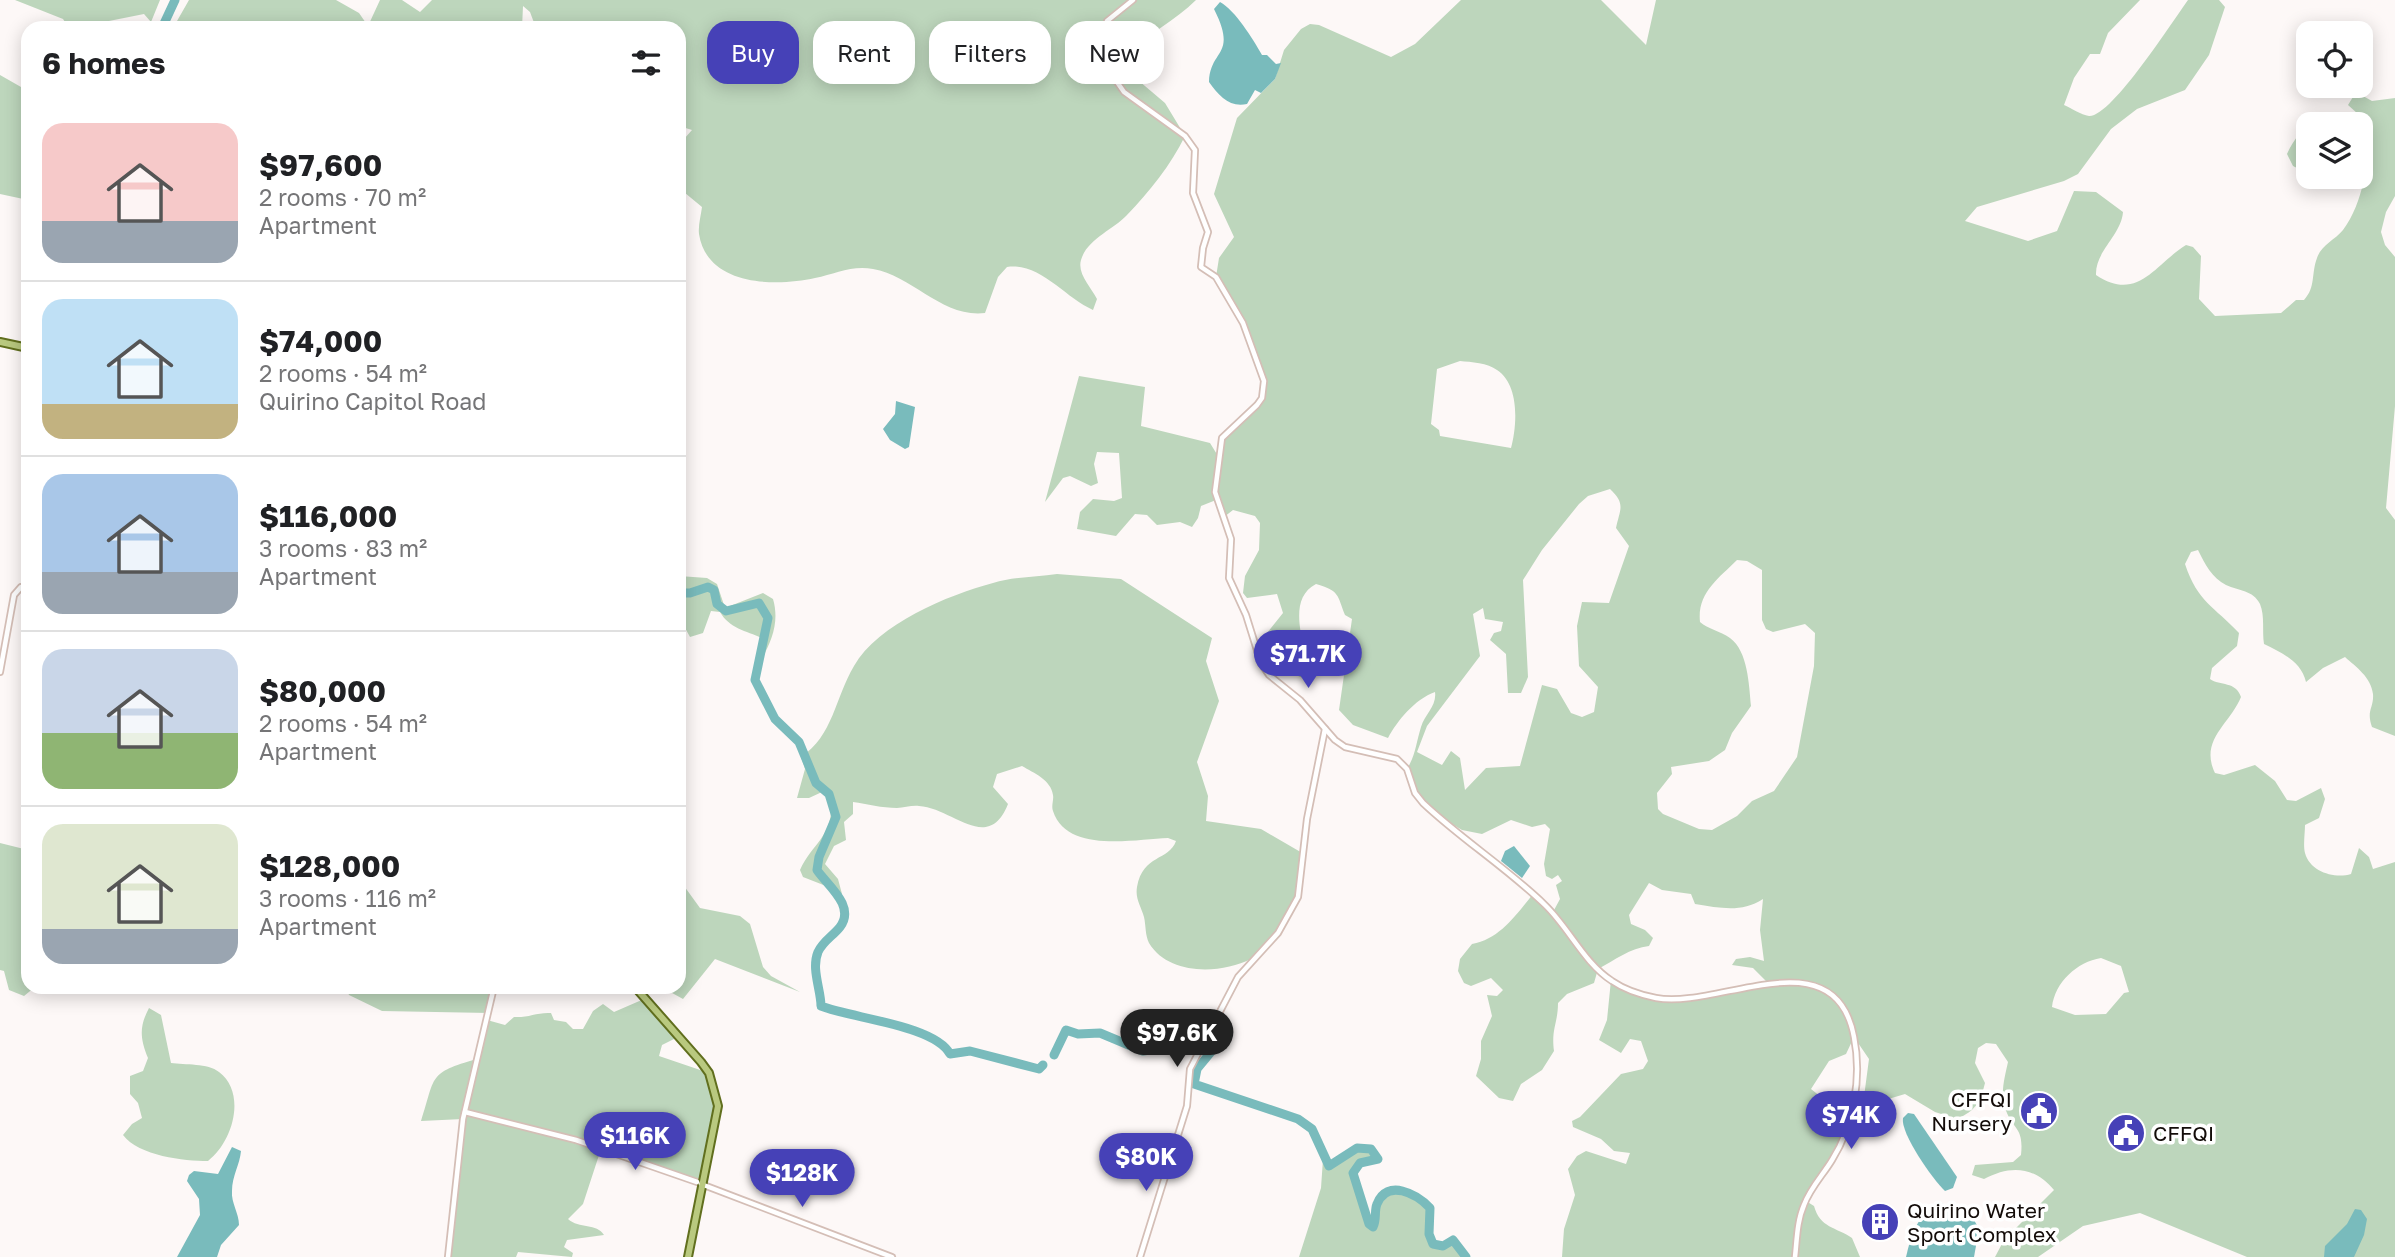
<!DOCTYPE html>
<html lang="en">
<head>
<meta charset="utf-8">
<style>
  body { margin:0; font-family:"Golos Text",sans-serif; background:#f6f6f6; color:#202124; height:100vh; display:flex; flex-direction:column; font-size:26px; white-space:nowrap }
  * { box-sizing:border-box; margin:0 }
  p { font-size:23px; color:#757577 }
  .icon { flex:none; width:38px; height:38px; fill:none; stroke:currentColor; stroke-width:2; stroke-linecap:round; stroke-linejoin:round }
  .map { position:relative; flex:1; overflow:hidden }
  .side { position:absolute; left:21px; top:21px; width:665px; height:973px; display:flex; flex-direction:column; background:#fff; border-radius:21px; box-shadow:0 4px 18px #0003 }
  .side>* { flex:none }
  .guide { position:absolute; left:707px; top:21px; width:665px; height:63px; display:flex; gap:14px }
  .buttons { position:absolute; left:2296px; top:21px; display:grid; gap:14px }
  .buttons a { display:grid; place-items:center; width:77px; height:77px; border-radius:14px; background:#fff; box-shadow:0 4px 18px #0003; font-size:35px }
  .price { position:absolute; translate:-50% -60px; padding:0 16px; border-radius:24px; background:#4641b7; color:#fff; font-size:23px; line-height:46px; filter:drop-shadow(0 2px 4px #0008) }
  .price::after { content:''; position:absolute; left:50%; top:42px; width:21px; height:16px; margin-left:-10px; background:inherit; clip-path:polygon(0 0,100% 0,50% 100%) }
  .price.current { background:#222; color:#fff }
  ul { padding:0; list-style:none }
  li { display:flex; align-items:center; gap:21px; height:175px; padding:0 21px }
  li+li { border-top:2px solid #e0e0e0 }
  li span { display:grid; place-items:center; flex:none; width:196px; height:140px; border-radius:21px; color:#555 }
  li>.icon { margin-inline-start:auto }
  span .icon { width:84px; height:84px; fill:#fffc; stroke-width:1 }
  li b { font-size:30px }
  h2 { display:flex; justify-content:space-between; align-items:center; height:84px; padding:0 21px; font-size:30px }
  .tag { padding:0 24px; border-radius:21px; background:#fff; box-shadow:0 4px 18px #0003; font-size:24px; line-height:63px }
  .tag.current { background:#4641b7; color:#fff }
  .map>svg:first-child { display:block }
  .green { fill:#bdd6bc; fill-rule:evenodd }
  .water { fill:#79bbbc }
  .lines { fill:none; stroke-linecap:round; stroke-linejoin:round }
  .river { stroke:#79bbbc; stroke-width:9 }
  .minor-casing { stroke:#d4beb6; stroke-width:8 }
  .major-casing { stroke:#616f1e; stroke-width:10 }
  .minor { stroke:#fff; stroke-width:4.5 }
  .major { stroke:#b9c97f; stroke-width:6 }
  .labels { text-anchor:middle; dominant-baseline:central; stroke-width:7; stroke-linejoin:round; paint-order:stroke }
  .poi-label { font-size:21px; fill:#130c09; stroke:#fff; text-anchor:start }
</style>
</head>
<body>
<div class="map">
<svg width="2395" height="1257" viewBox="0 0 2395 1257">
  <rect width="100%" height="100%" fill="#fdf8f7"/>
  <g class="green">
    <polygon points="15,0 160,0 151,22 144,14 99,23 96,28 69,28 63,19"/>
    <path d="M 189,0 L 336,0 L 359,13 L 368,26 L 380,0 L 402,0 L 420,12 L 432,0 L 1196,0 C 1175,21 1149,33 1127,54 L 1132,75 L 1165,103 L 1185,136 C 1171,165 1149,192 1127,215 C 1113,230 1087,239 1081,260 C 1077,274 1091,287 1097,299 L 1093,310 C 1065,298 1040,262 1007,267 L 998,277 L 985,313 C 942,318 913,276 873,269 C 852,265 835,274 815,278 C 775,287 707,286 699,234 C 698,226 701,215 702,207 L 679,188 L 679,140 L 684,139 L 692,130 L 679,126 L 679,28 L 536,28 L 530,12 L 523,6 L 522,28 L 173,28 Z"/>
    <path d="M 1461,0 L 1601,0 L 1646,45 L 1656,0 L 2140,0 L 2108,33 L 2100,54 L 2090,54 L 2074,78 L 2064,105 C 2071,108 2081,115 2089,116 C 2111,118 2174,19 2188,0 L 2219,0 L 2225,7 L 2209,55 L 2185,90 L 2137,109 L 2111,129 L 2078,174 L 2064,181 L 1977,207 L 1965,221 L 2028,241 L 2057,231 L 2074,191 L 2096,192 L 2123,212 C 2121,236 2095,251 2096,275 C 2138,303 2155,264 2186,245 L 2193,247 L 2201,256 L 2199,299 L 2215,316 L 2281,313 L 2296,300 L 2304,300 C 2316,287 2311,274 2317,258 C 2321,245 2335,240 2343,230 C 2353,217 2360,198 2363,183 L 2359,177 L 2361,124 L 2355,124 L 2358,114 L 2348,105 L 2356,92 L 2372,101 L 2395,98 L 2395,196 L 2386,212 L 2381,232 L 2385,245 L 2395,257 L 2395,406 L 2386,508 L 2395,520 L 2395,736 L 2372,727 C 2366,710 2374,708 2373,694 C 2371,677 2356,667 2345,657 L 2323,668 L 2306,682 C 2301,661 2282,653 2264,644 C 2262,631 2265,616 2260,604 C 2253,590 2239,591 2226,585 C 2212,578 2205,564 2198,550 L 2191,552 L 2185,564 C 2198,603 2214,606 2239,633 L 2237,646 L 2212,668 L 2210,679 C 2220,686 2236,681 2241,697 C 2230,724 2199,740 2215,773 L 2224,775 L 2255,765 L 2275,781 L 2287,800 L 2296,801 L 2321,788 L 2325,799 L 2319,818 L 2305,825 C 2305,833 2303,845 2305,853 C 2310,872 2335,879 2351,874 L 2359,848 L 2369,857 L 2373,869 L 2395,862 L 2395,1257 L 2247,1257 L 2140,1213 L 2083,1226 L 2038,1257 L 1995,1257 L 2004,1240 L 2054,1190 C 2034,1166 2010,1165 1984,1179 L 1972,1175 L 1975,1165 L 2013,1162 L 2021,1155 C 2024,1126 2013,1131 2005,1108 C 2000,1093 2005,1076 2008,1062 L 1996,1044 L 1986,1043 L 1978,1048 L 1975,1063 L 1985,1083 C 1980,1103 1976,1110 1957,1119 L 1935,1112 L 1905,1094 L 1885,1100 L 1872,1123 L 1862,1112 L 1869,1059 L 1854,1037 L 1846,1054 L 1829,1061 L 1811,1089 L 1850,1120 L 1839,1148 L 1806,1201 L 1814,1206 C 1820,1228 1836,1227 1852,1238 L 1860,1257 L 1562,1257 L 1564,1229 L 1575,1195 L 1568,1169 L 1577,1156 L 1586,1151 L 1626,1164 L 1630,1153 L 1614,1151 L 1601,1139 L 1573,1127 L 1572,1121 L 1580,1117 L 1621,1074 L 1643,1069 L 1648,1061 L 1641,1041 L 1630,1039 L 1621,1053 L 1599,1040 L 1607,1020 L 1611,980 C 1669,1011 1707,994 1767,982 L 1753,968 L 1732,965 L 1736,959 L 1750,957 L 1764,961 L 1760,930 L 1763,899 C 1741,913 1721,908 1695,904 L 1691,894 L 1662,890 L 1649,883 L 1629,915 L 1631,924 L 1645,930 L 1653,938 L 1649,946 C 1630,948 1615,960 1598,969 L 1594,983 L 1567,994 L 1558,1003 C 1558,1023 1551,1029 1554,1051 L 1542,1070 L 1521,1084 L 1513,1101 L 1499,1098 L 1476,1076 L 1481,1059 L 1481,1041 L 1492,1016 L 1487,995 L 1497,996 L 1503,990 L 1491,978 L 1471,986 L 1464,983 L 1458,971 L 1460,959 L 1472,944 C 1500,939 1516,915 1533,894 L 1553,912 L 1560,899 L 1556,885 L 1562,881 L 1558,875 L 1552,879 L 1546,876 L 1544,864 L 1550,829 L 1545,824 L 1532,827 L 1511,820 L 1482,834 L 1462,830 L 1432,812 L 1415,793 L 1407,769 C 1416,754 1416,743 1421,727 C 1425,714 1437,706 1435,692 C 1415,699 1397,721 1388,738 L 1353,725 L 1339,710 L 1352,619 L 1345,615 C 1337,595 1340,591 1316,584 C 1283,601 1308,653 1312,681 L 1298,676 L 1294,662 L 1285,653 L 1266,653 L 1267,633 L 1283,613 L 1277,594 L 1247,598 L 1243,593 L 1245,576 L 1259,550 L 1260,523 L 1255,516 L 1233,510 L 1224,517 L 1216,500 L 1201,506 L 1198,518 L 1192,527 L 1180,522 L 1157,525 L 1147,515 L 1135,514 L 1116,536 L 1077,529 L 1080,512 L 1093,499 L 1114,501 L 1122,498 L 1119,453 L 1097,452 L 1094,464 L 1098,483 L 1091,486 L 1070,476 L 1063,478 L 1045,502 L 1079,376 L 1145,387 L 1141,426 L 1210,443 L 1218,456 L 1222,438 L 1262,398 L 1264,381 L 1249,336 L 1216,277 L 1219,258 L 1234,237 L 1214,194 L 1237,118 L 1275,79 L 1284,50 L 1301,29 L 1310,24 L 1319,25 L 1391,57 L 1415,44 ZM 1460,361 C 1471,362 1488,363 1497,370 C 1520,385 1517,426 1511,448 L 1440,436 L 1439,430 L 1431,424 L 1437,369 ZM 1610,489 C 1626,504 1620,509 1616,528 L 1629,546 L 1609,603 L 1582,602 L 1577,626 L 1579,666 L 1598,687 L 1594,712 L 1582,717 L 1571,713 L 1557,689 L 1542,685 L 1520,766 L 1486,768 L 1465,790 L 1460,758 L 1451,751 L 1442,765 L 1417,752 L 1427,726 L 1480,656 L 1473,614 L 1483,608 L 1485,619 L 1503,622 L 1501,631 L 1494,633 L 1490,640 L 1506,654 L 1508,693 L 1521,693 L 1528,677 L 1523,580 L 1542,550 L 1579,504 L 1588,496 ZM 1737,560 L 1747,561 L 1762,570 L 1762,620 L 1766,629 L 1773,632 L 1805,624 L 1815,633 L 1814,666 L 1797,757 L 1774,791 L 1752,801 L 1737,816 L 1712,830 L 1699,829 L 1663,814 L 1658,809 L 1657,793 L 1672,774 L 1671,767 L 1709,761 L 1725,750 L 1732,733 L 1751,706 C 1749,685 1748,651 1730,638 C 1720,631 1708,629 1700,622 C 1697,593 1718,579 1737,560 ZM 2101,958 L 2121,966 L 2129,992 L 2124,993 L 2106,1014 L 2075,1015 L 2052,1007 C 2055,982 2077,962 2101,958 Z"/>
    <polygon points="0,75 28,91 28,200 0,194"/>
    <path d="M 2319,119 L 2335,124 L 2308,124 L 2307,173 L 2293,166 L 2287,154 C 2294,138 2304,127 2319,119 Z"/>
    <path d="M 1057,574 L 1121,579 L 1212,638 L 1206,661 L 1219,701 L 1197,762 L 1208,796 L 1206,821 L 1261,829 L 1304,854 C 1302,877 1298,899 1287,920 C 1281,931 1262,953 1251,959 C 1221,974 1169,976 1149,943 C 1145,935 1146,926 1144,917 C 1141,906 1135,899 1137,887 C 1143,854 1169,861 1176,841 L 1168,838 C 1135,839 1067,854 1053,811 C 1051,806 1054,800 1053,795 C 1051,780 1034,773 1022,766 L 997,774 L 993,787 L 1008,804 C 988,854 953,808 919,806 C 912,805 904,808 897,808 C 882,808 867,804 853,802 L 853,814 L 844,822 L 846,840 L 834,846 L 825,864 L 838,879 L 842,894 L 833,896 L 826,886 L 803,877 L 800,870 C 813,842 834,836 831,800 L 822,792 L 809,798 L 797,798 L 805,769 L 801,757 C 833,736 835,698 854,666 C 878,624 948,595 993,583 C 1013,577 1036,577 1057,574 Z"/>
    <path d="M 679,576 L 707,578 L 717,584 L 725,608 L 763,593 L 773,599 C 780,623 771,643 759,664 L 762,638 C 746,631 729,628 720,612 L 711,611 L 703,633 L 690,637 L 684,626 L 679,625 Z"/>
    <polygon points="0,843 28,850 28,987 35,987 24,996 9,990 4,971 0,970"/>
    <polygon points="679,879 700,908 740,916 750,924 763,967 771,976 800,992 715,959 683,999 663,988 679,987"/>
    <polygon points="494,987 489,1013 382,1011 349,995 346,988"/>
    <path d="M 644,999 L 680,1036 L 662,1045 L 659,1056 L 709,1073 L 718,1106 L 701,1184 L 601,1149 L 583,1204 L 568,1219 C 579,1229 597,1223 604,1235 L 567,1240 L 564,1247 L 573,1253 L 572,1257 L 518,1252 L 516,1257 L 448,1257 L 463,1119 L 421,1121 C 436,1076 427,1073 477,1059 L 487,1020 L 505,1025 L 514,1017 C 528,1018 537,1012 551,1013 L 554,1020 L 566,1022 L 573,1029 L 583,1029 L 593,1011 L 603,1004 L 614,1012 Z"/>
    <path d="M 149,1008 L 161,1015 L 171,1063 C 185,1065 208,1063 219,1072 C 247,1093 233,1142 208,1161 C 184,1161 139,1156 123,1135 L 132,1124 L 142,1118 L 138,1103 L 130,1094 L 130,1076 L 143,1071 L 148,1058 C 140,1038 139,1027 149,1008 Z"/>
    <path d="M 1364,1147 L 1376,1153 L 1378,1159 L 1360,1164 L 1353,1173 L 1369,1224 L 1374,1226 C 1377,1219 1374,1211 1377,1203 C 1388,1178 1417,1194 1430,1208 L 1429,1235 L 1433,1244 L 1443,1246 L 1453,1240 L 1466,1257 L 1299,1257 L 1321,1188 L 1323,1159 L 1329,1166 L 1357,1148 Z"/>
  </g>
  <g class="water">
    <path d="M 1220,2 C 1235,10 1253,39 1262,55 L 1267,55 L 1276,64 L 1281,63 L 1275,79 L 1261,93 L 1255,90 L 1247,104 C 1230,108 1219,96 1209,82 C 1210,48 1238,57 1214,9 Z"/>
    <polygon points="896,401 915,407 909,447 905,449 890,440 883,429 895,414"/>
    <polygon points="1514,846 1530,866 1522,878 1501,861 1505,851"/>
    <path d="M 1908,1113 L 1914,1114 L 1957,1177 L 1953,1188 L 1945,1191 C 1933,1180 1900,1133 1903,1118 Z"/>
    <path d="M 232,1147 L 241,1151 C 240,1164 232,1176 232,1191 C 231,1203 239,1213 239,1225 L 221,1245 L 217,1257 L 177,1257 L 200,1215 L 199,1199 L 187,1181 L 189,1175 L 194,1171 L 218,1174 Z"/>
    <path d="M 1939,1203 L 1968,1209 L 1979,1229 L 1974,1257 L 1906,1257 C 1912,1232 1916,1218 1939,1203 Z"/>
    <polygon points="2355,1209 2361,1210 2367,1219 2364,1235 2354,1257 2324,1257 2325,1246 2347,1224"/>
  </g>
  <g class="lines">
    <g class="river">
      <polyline points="162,28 175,0"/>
      <path d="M 679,593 L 690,593 L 708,587 L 714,590 L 717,604 L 726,611 L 759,603 L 768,618 L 755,680 L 775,719 L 799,742 L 816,783 L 829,794 L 836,817 L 819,857 L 817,870 C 827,885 856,906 840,927 C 833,936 823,941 818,952 C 811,969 821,990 821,1006 C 850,1018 935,1025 950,1054 L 970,1051 L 1039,1069 L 1043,1065"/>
      <path d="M 1207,1045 L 1211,1052 L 1197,1069 L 1194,1084 L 1298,1119 L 1312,1129 L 1329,1166 L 1357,1148 L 1371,1149 L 1378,1159 L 1360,1163 L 1353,1173 L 1369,1224 L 1373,1227 C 1377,1219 1374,1211 1377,1204 C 1387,1178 1417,1194 1430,1208 L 1429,1234 L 1433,1244 L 1443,1246 L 1453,1240 L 1466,1257"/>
      <polyline points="1054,1055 1066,1030 1078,1034 1100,1033 1143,1051 1202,1043"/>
    </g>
    <defs>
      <g id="minor">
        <path d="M 1133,0 L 1107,21 L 1112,52 L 1110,72 L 1124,92 L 1185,136 L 1195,150 L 1193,193 L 1208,232 L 1203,248 L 1201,267 L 1216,277 L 1243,323 L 1264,381 L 1262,398 L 1257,405 L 1222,438 L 1215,492 L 1231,539 L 1229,578 L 1246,615 L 1261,663 L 1269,675 L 1300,700 L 1335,740 L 1345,747 L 1397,759 L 1407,769 L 1415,793 L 1423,803 C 1461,839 1507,868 1545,905 C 1569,928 1584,963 1612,981 C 1625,990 1641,995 1656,998 C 1718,1010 1835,935 1854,1037 C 1862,1077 1854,1125 1832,1160 C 1823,1175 1810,1188 1804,1205 C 1797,1221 1797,1239 1795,1257"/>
        <polyline points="0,672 14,595 21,587 28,587"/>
        <polyline points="465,1112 576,1140 697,1182"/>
        <polyline points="701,1184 892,1257"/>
        <polyline points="448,1257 463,1119 494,987"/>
        <polyline points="1140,1257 1187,1106 1190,1069 1238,977 1278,933 1298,897 1307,819 1325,729"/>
      </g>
      <g id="major">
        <polyline points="0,342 28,348"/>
        <polyline points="635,987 701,1062 709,1073 718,1106 688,1257"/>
      </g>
    </defs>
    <use href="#minor" class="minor-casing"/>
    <use href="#major" class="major-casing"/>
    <use href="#minor" class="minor"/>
    <use href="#major" class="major"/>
  </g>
  <defs>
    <symbol id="civic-disc" viewBox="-11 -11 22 22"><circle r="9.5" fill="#4641b7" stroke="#fff"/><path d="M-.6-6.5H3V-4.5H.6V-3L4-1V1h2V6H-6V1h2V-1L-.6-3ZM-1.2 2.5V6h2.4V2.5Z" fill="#fff"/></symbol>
    <symbol id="building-disc" viewBox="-11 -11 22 22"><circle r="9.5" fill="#4641b7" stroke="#fff"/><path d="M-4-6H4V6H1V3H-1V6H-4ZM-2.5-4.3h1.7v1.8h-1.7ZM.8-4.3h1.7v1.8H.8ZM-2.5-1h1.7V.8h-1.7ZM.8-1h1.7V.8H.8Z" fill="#fff"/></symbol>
  </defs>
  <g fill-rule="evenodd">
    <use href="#civic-disc" x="2017" y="1089" width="44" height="44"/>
    <use href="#civic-disc" x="2104" y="1111" width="44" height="44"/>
    <use href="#building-disc" x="1858" y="1200" width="44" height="44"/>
  </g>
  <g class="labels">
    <g class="poi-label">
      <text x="2012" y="1099" text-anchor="end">CFFQI<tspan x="2012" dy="24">Nursery</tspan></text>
      <text x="2153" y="1133">CFFQI</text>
      <text x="1907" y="1210">Quirino Water<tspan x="1907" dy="24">Sport Complex</tspan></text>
    </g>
  </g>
</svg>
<div class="buttons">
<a><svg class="icon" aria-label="locate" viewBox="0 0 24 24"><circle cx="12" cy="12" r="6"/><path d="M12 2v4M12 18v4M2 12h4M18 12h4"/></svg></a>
<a><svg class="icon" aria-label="layers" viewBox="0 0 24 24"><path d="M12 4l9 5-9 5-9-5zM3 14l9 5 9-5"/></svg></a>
</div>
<b class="price" style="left:1308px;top:690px">$71.7K</b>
<b class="price current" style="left:1177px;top:1069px">$97.6K</b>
<b class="price" style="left:1851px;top:1151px">$74K</b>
<b class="price" style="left:635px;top:1172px">$116K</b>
<b class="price" style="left:1146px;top:1193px">$80K</b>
<b class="price" style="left:802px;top:1209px">$128K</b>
<div class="guide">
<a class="tag current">Buy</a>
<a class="tag">Rent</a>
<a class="tag">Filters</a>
<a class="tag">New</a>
</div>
<section class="side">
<h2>6 homes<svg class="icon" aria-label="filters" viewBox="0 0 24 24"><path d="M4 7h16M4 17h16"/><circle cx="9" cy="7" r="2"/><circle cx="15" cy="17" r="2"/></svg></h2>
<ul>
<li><span style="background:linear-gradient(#f6c9c9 70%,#9aa5b1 0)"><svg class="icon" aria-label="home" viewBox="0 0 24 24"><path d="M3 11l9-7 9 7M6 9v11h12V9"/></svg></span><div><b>$97,600</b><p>2 rooms · 70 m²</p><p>Apartment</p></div></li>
<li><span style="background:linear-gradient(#bfe0f5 75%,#c2b280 0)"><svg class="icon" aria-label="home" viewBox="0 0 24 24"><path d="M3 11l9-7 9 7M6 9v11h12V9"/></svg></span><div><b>$74,000</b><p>2 rooms · 54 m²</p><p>Quirino Capitol Road</p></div></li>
<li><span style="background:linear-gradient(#a9c7e8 70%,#9aa5b1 0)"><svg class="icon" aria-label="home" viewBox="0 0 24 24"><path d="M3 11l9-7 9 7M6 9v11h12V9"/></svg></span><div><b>$116,000</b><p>3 rooms · 83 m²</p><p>Apartment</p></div></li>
<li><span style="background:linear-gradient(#c9d6e8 60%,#8fb573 0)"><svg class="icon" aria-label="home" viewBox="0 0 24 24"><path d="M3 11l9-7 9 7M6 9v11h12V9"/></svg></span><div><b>$80,000</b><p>2 rooms · 54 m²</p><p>Apartment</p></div></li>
<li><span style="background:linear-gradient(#dfe7d0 75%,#9aa5b1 0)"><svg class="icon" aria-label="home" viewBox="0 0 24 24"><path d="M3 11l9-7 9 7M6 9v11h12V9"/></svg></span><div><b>$128,000</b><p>3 rooms · 116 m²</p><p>Apartment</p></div></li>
</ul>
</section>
</div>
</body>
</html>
